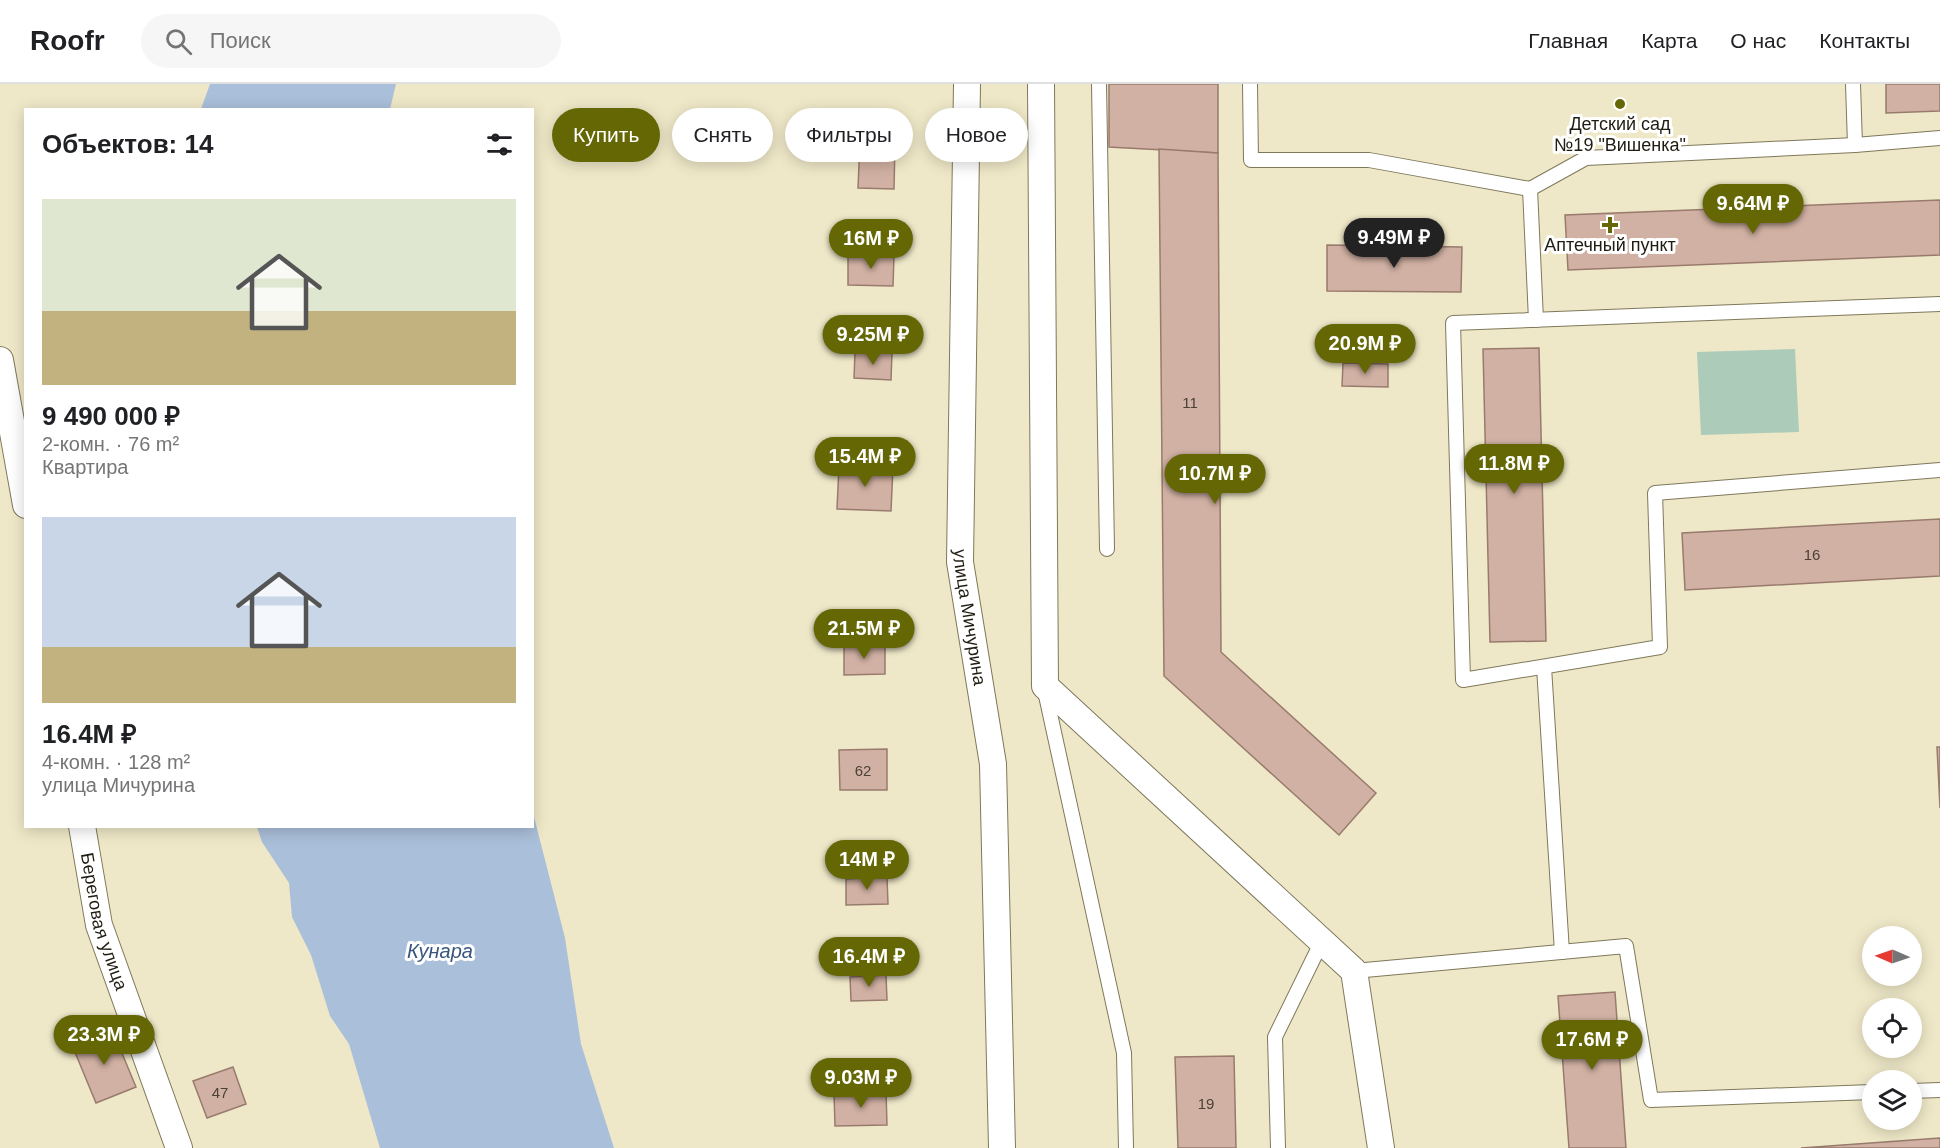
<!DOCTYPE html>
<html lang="ru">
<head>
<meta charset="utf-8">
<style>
  body { margin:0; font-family:Helvetica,sans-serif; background:#f6f6f6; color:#202124; height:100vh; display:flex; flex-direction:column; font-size:22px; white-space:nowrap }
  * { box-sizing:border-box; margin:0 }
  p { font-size:20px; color:#757577 }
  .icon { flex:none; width:33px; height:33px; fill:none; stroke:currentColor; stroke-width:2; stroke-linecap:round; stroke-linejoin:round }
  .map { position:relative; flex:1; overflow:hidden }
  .side { position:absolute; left:24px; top:24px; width:510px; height:720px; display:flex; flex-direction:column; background:#fff; border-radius:0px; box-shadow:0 3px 15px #0003 }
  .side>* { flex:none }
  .banner { position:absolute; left:552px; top:24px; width:570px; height:54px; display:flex; gap:12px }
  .needle { width:39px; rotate:272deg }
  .controls { position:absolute; left:1862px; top:842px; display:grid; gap:12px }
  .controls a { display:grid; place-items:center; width:60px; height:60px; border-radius:50%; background:#fff; box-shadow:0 3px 15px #0003; font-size:30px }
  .price { position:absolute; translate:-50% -51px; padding:0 14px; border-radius:21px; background:#646704; color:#fff; font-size:20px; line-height:39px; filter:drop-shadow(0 2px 3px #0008) }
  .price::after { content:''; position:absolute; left:50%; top:36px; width:18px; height:14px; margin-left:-9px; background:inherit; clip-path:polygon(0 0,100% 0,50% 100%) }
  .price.current { background:#222; color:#fff }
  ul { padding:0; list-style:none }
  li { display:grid; align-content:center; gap:12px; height:318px; padding:0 18px }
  li span { display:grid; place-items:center; height:186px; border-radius:0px; color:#555 }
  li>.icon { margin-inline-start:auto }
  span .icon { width:108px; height:108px; fill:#fffc; stroke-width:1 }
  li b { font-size:26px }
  h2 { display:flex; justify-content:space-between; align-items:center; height:72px; padding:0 18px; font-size:26px }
  .pill { padding:0 21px; border-radius:27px; background:#fff; box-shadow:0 3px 15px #0003; font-size:21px; line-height:54px }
  .pill.current { background:#646704; color:#fff }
  header { display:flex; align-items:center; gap:36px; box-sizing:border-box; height:84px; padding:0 30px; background:#fff; border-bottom:2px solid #e0e0e0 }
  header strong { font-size:28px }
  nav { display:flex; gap:33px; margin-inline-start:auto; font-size:21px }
  .search { width:420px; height:54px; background:#f6f6f6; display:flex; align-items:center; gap:15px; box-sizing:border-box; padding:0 21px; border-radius:33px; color:#757577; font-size:22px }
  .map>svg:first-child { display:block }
  .green { fill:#accbb9 }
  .water { fill:#aabfd9 }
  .building { fill:#d1b1a3; stroke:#987b6d; stroke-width:1.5 }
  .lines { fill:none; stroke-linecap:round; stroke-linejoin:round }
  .service-casing { stroke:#7e785b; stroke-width:16 }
  .minor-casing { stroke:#7e785b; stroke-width:28 }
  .service { stroke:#fff; stroke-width:14 }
  .minor { stroke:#fff; stroke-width:26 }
  .poi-dot { fill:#646704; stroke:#fff; stroke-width:2 }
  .labels { text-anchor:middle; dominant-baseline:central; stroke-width:6; stroke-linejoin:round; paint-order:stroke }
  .number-label { font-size:15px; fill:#4c4136 }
  .poi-label { font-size:18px; fill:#1f1c11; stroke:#fff }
  .street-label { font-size:18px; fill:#1f1c11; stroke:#fff }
  .water-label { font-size:20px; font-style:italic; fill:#39577e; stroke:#fff }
</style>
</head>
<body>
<header>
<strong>Roofr</strong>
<div class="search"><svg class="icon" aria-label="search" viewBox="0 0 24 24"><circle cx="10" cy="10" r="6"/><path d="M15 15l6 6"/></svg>Поиск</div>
<nav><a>Главная</a><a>Карта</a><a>О нас</a><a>Контакты</a></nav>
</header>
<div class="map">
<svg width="1940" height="1064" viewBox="0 0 1940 1064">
  <rect width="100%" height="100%" fill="#efe8c8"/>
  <polygon class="green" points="1795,265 1799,348 1701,351 1697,268"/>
  <g class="water">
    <polygon points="210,0 396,0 390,25 201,25"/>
    <polygon points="533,729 565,854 581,960 614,1064 380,1064 349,960 330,932 311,871 292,833 289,799 262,758 257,743 532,742"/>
  </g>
  <g class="building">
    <polygon points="1109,0 1218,0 1218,69 1109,63"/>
    <polygon points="1886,0 1940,0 1940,27 1886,29"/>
    <polygon points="860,58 895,60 894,105 858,104"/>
    <polygon points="1159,65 1218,69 1221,568 1376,709 1339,751 1164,592"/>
    <polygon points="1940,116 1940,171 1568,186 1565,131"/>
    <polygon points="1327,161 1462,163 1461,208 1327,207"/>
    <polygon points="848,171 894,172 893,202 848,201"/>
    <polygon points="1539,264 1546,557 1490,558 1483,265"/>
    <polygon points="855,268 892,269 891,296 854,294"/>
    <polygon points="1343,279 1388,280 1388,303 1342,302"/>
    <polygon points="839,382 893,383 891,427 837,425"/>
    <polygon points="1940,435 1940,492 1685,506 1682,449"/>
    <polygon points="844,561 885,561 885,590 844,591"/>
    <polygon points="1937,663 1940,663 1940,724"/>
    <polygon points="887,665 887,706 840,706 839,666"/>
    <polygon points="887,793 888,820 846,821 846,795"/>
    <polygon points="886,891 887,916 851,917 850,893"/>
    <polygon points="1615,908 1626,1064 1569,1064 1558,912"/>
    <polygon points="112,945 136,1003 96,1019 72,961"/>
    <polygon points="1234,972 1236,1064 1178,1064 1175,973"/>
    <polygon points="233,983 246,1020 207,1034 193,997"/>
    <polygon points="886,1007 887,1041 835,1042 834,1009"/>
    <polygon points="1940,1054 1940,1064 1801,1064"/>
  </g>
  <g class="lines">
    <defs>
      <g id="service">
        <polyline points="1099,0 1107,465"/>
        <polyline points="1250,0 1251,76 1369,76 1530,105"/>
        <polyline points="1853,0 1855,61"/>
        <polyline points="1940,220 1453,239 1463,596 1660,563 1655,409 1940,386"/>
        <polyline points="1536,236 1530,105 1586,74 1855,61 1940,54"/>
        <polyline points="1544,583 1562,868"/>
        <polyline points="1045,607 1124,969 1126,1064"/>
        <polyline points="1354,887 1626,862 1651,1016 1872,1008"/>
        <polyline points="1911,1007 1940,1006"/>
        <polyline points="1278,1064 1275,953 1322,857"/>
      </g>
      <g id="minor">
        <path id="s1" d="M 967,0 L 960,478 L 993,680 L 1002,1064"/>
        <polyline points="1041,0 1045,602 1354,887 1381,1064"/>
        <polyline points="0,276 26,421"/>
        <path id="s2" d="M 82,742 L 99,841 L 179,1064"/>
      </g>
    </defs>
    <use href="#service" class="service-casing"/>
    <use href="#minor" class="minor-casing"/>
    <use href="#service" class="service"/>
    <use href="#minor" class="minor"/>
  </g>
  <g class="poi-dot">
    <circle cx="1620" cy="20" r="6"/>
    <path d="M1607 132h6v6h6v6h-6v6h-6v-6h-6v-6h6z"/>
  </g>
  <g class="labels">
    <g class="number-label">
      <text x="1190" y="318">11</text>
      <text x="1812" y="470">16</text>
      <text x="863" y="686">62</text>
      <text x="220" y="1008">47</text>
      <text x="1206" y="1019">19</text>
    </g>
    <g class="poi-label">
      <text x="1620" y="40">Детский сад<tspan x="1620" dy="21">№19 "Вишенка"</tspan></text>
      <text x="1610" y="161">Аптечный пункт</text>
    </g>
    <g class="street-label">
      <text stroke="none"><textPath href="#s1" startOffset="534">улица Мичурина</textPath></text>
      <text stroke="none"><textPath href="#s2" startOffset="98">Береговая улица</textPath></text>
    </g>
    <g class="water-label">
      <text x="440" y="867">Кунара</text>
    </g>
  </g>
</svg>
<div class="controls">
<a><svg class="needle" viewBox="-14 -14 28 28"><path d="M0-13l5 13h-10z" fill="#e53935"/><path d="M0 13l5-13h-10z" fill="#757577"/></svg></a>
<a><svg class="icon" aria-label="locate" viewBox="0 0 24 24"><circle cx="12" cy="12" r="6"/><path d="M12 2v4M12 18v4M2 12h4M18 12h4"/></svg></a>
<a><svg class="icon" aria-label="layers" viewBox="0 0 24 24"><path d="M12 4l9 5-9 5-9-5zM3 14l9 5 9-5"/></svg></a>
</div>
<b class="price" style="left:1753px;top:151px">9.64M ₽</b>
<b class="price current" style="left:1394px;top:185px">9.49M ₽</b>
<b class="price" style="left:871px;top:186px">16M ₽</b>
<b class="price" style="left:873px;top:282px">9.25M ₽</b>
<b class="price" style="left:1365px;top:291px">20.9M ₽</b>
<b class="price" style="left:865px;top:404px">15.4M ₽</b>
<b class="price" style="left:1514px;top:411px">11.8M ₽</b>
<b class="price" style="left:1215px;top:421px">10.7M ₽</b>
<b class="price" style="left:864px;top:576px">21.5M ₽</b>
<b class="price" style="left:867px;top:807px">14M ₽</b>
<b class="price" style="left:869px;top:904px">16.4M ₽</b>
<b class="price" style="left:104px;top:982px">23.3M ₽</b>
<b class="price" style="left:1592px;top:987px">17.6M ₽</b>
<b class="price" style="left:861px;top:1025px">9.03M ₽</b>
<div class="banner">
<a class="pill current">Купить</a>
<a class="pill">Снять</a>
<a class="pill">Фильтры</a>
<a class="pill">Новое</a>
</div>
<section class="side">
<h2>Объектов: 14<svg class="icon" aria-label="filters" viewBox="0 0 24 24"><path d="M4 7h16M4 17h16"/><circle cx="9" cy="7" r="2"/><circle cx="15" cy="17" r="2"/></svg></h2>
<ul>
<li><span style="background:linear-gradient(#dfe7d0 60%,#c2b280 0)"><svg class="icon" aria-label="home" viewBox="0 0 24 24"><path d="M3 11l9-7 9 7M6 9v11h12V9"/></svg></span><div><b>9 490 000 ₽</b><p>2-комн. · 76 m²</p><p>Квартира</p></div></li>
<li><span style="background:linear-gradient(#c9d6e8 70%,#c2b280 0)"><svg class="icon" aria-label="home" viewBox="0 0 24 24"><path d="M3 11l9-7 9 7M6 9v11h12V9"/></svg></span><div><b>16.4M ₽</b><p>4-комн. · 128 m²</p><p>улица Мичурина</p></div></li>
</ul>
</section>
</div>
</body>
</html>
